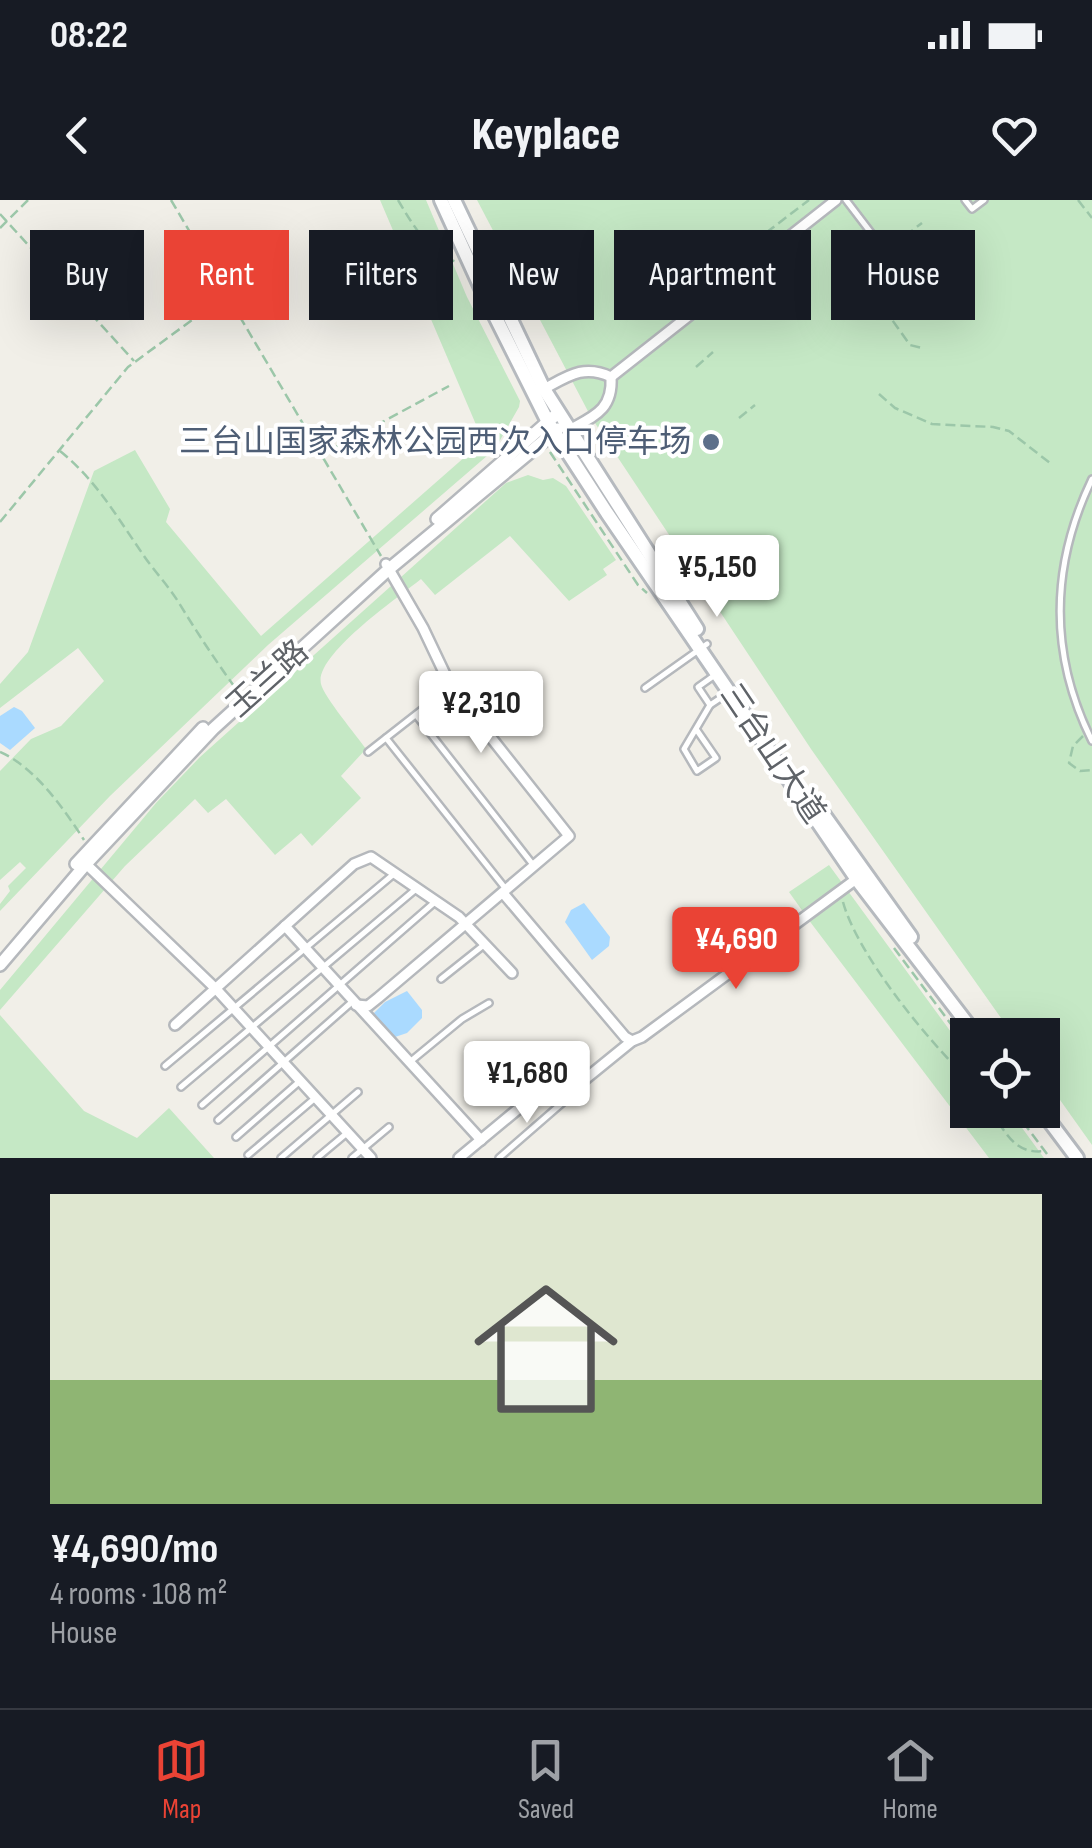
<!DOCTYPE html>
<html lang="en">
<head>
<meta charset="utf-8">
<style>
  body { margin:0; font-family:"Sofia Sans Condensed","Noto Sans SC",sans-serif; background:#242831; color:#f1f3f6; height:100vh; display:flex; flex-direction:column; font-size:38px; white-space:nowrap }
  * { box-sizing:border-box; margin:0 }
  p { font-size:32px; color:#9ea1a6 }
  .icon { flex:none; width:55px; height:55px; fill:none; stroke:currentColor; stroke-width:2; stroke-linecap:round; stroke-linejoin:round }
  .map { position:relative; height:958px; overflow:hidden }
  .drawer { display:flex; flex-direction:column; background:#171b24; flex:1 }
  .drawer>* { flex:none }
  .banner { position:absolute; left:30px; top:30px; width:1032px; height:90px; display:flex; gap:20px }
  .tools { position:absolute; left:950px; top:818px; display:grid; gap:20px }
  .tools a { display:grid; place-items:center; width:110px; height:110px; border-radius:0px; background:#171b24; box-shadow:0 10px 40px #0002; font-size:50px }
  .price { position:absolute; translate:-50% -85px; padding:0 22px; border-radius:10px; background:#fff; color:#222; font-size:32px; line-height:65px; filter:drop-shadow(0 2px 5px #0008) }
  .price::after { content:''; position:absolute; left:50%; top:60px; width:30px; height:22px; margin-left:-15px; background:inherit; clip-path:polygon(0 0,100% 0,50% 100%) }
  .price.selected { background:#ea4335; color:#fff }
  ul { padding:0; list-style:none }
  li { display:grid; align-content:center; gap:20px; height:530px; padding:0 50px }
  li span { display:grid; place-items:center; height:310px; border-radius:0px; color:#555 }
  li>.icon { margin-inline-start:auto }
  span .icon { width:180px; height:180px; fill:#fffc; stroke-width:1 }
  li b { font-size:42px }
  .pill { padding:0 35px; border-radius:0px; background:#171b24; box-shadow:0 10px 40px #0002; font-size:35px; line-height:90px }
  .pill.selected { background:#ea4335; color:#fff }
  .status { display:flex; justify-content:space-between; align-items:center; height:70px; padding:0 50px; background:#171b24; direction:ltr }
  .status svg { height:28px; fill:currentColor }
  header { display:flex; justify-content:space-between; align-items:center; height:130px; padding:0 50px; background:#171b24; font-size:45px; font-weight:800 }
  .tabs { display:flex; justify-content:space-around; align-items:center; height:140px; border-top:2px solid #363941; background:#171b24; font-size:28px; color:#9ea1a6 }
  .tabs a { display:grid; justify-items:center; gap:5px }
  .tabs .selected { color:#ea4335 }
  .map>svg:first-child { display:block }
  .green { fill:#c5e8c5 }
  .water { fill:#aadaff }
  .lines { fill:none; stroke-linecap:round; stroke-linejoin:round }
  .service-casing { stroke:#b5b8bc; stroke-width:10 }
  .minor-casing { stroke:#b5b8bc; stroke-width:14 }
  .tertiary-casing { stroke:#b5b8bc; stroke-width:16 }
  .secondary-casing { stroke:#b6babf; stroke-width:18 }
  .path { stroke:#9cc7a9; stroke-width:2.5; stroke-dasharray:10 5; stroke-linecap:butt }
  .service { stroke:#fff; stroke-width:5 }
  .minor { stroke:#fff; stroke-width:9 }
  .tertiary { stroke:#fff; stroke-width:11 }
  .secondary { stroke:#fff; stroke-width:12 }
  .service-dot { fill:#5c6f8a; stroke:#fff; stroke-width:4 }
  .labels { text-anchor:middle; dominant-baseline:central; stroke-width:8; stroke-linejoin:round; paint-order:stroke }
  .service-label { font-size:32px; fill:#4e5e75; stroke:#fff; text-anchor:end }
  .street-label { font-size:32px; fill:#5f6368; stroke:#fff }
</style>
</head>
<body>
<div class="status"><b>08:22</b><svg viewBox="0 0 49 12"><path d="M0 12V9h3v3zM5 12V6h3v6zM10 12V3h3v9zM15 12V0h3v12zM26 1h20v11H26zM47 4h2v5h-2z"/></svg></div>
<header><svg class="icon" aria-label="back" viewBox="0 0 24 24"><path d="M15 5l-7 7 7 7"/></svg>Keyplace<svg class="icon" aria-label="heart" viewBox="0 0 24 24"><path d="M12 20l-8-8c-3-5 5-10 8-4 3-6 11-1 8 4z"/></svg></header>
<div class="map">
<svg width="1092" height="958" viewBox="0 0 1092 958">
  <rect width="100%" height="100%" fill="#f1efe8"/>
  <g class="green">
    <polygon points="380,0 426,0 467,97 520,201 519,207 495,249 268,445 110,596 0,711 0,704 10,691 8,686 26,668 20,662 0,680 0,571 31,539 61,526 104,481 78,448 0,508 0,484 28,452 94,271 135,250 170,309 166,322 261,436 483,241"/>
    <polygon points="477,0 1092,0 1092,945 1043,876 1042,835 1013,835 811,549 591,217"/>
    <path d="M 528,275 L 543,280 L 553,278 L 566,286 L 616,360 L 603,369 L 607,375 L 569,401 L 510,336 L 435,395 L 421,379 C 399,397 314,455 321,484 C 324,497 357,536 366,549 L 341,576 L 361,598 L 312,646 L 301,633 L 275,655 L 226,599 L 208,613 L 195,599 L 125,666 L 0,810 L 0,790 L 156,603 L 200,557 L 506,283 Z"/>
    <polygon points="829,665 967,854 968,910 1009,910 1044,958 989,958 811,723 789,692"/>
    <polygon points="0,815 84,911 137,938 169,908 214,958 0,958"/>
  </g>
  <g class="water">
    <polygon points="943,53 955,68 930,87 918,72"/>
    <polygon points="14,507 22,511 35,528 10,550 0,543 0,516"/>
    <polygon points="584,703 610,737 609,746 592,760 565,722 571,710"/>
    <polygon points="407,791 422,810 422,818 407,833 392,838 373,814 385,802"/>
  </g>
  <g class="lines">
    <defs>
      <g id="service">
        <polyline points="846,0 888,55"/>
        <polyline points="965,0 972,9 984,0"/>
        <path d="M 1092,279 C 1050,367 1049,454 1092,541"/>
        <polyline points="715,475 698,487 710,505 728,493"/>
        <polyline points="645,488 707,444"/>
        <polyline points="416,515 534,666"/>
        <polyline points="696,529 716,558 697,571 684,549 710,505"/>
        <polyline points="386,538 505,688"/>
        <polyline points="368,552 451,487"/>
        <polyline points="441,779 485,744"/>
        <polyline points="411,861 462,819 489,803"/>
        <polyline points="165,866 395,673"/>
        <polyline points="181,887 416,689"/>
        <polyline points="202,905 436,701"/>
        <polyline points="218,920 353,801"/>
        <polyline points="236,937 300,881"/>
        <polyline points="248,955 314,899"/>
        <polyline points="281,958 358,892"/>
        <polyline points="317,958 347,933"/>
        <polyline points="352,958 389,927"/>
        <polyline points="499,958 584,884 571,865"/>
      </g>
      <g id="minor">
        <polyline points="611,177 836,0"/>
        <path d="M 544,189 C 568,176 584,164 611,177 C 613,210 594,216 569,230"/>
        <polyline points="83,661 217,790 371,958"/>
        <polyline points="503,693 625,837 632,841"/>
        <polyline points="285,726 481,940"/>
        <polyline points="356,805 368,806 378,798 569,636 451,487 423,428 386,364"/>
        <polyline points="175,825 354,664 371,657 459,717 512,773"/>
        <polyline points="584,880 632,841 642,837 859,677"/>
        <polyline points="459,958 571,865"/>
      </g>
      <g id="tertiary">
        <polyline points="437,319 558,213"/>
        <polyline points="76,664 203,528"/>
        <polyline points="0,765 86,664 213,529 389,369 558,229"/>
      </g>
      <g id="secondary">
        <polyline points="441,0 482,90 548,222 607,313 858,681 976,835"/>
        <polyline points="454,0 544,189 697,429"/>
        <polyline points="821,611 911,737"/>
        <polyline points="1041,910 1077,958"/>
      </g>
    </defs>
    <use href="#service" class="service-casing"/>
    <use href="#minor" class="minor-casing"/>
    <use href="#tertiary" class="tertiary-casing"/>
    <use href="#secondary" class="secondary-casing"/>
    <g class="path">
      <polyline points="171,0 381,356"/>
      <path d="M 398,0 C 411,22 431,57 458,62"/>
      <polyline points="1078,0 1092,18"/>
      <polyline points="0,14 134,161"/>
      <polyline points="0,28 28,0"/>
      <polyline points="893,45 922,23"/>
      <polyline points="858,72 910,145 922,148"/>
      <polyline points="724,75 767,32 809,0"/>
      <polyline points="848,80 878,56"/>
      <polyline points="879,99 913,98 908,81 892,61"/>
      <polyline points="696,167 713,152"/>
      <polyline points="879,194 895,208 932,224 993,227 1009,231 1050,263"/>
      <polyline points="739,218 755,205"/>
      <path d="M 60,251 C 96,280 117,317 142,353 C 153,370 168,385 179,403 C 198,434 217,463 239,493"/>
      <polyline points="550,252 638,385 647,393"/>
      <polyline points="323,254 449,186"/>
      <polyline points="0,322 128,167 226,95"/>
      <polyline points="1083,536 1073,546 1069,563 1080,571 1092,570"/>
      <path d="M 0,552 C 35,567 64,609 84,640"/>
      <path d="M 843,702 C 857,754 928,841 968,879"/>
      <polyline points="894,748 968,847"/>
      <path d="M 990,910 C 1006,932 1014,955 1045,951"/>
      <polyline points="1014,910 1050,958"/>
    </g>
    <use href="#service" class="service"/>
    <use href="#minor" class="minor"/>
    <use href="#tertiary" class="tertiary"/>
    <use href="#secondary" class="secondary"/>
  </g>
  <circle class="service-dot" cx="711" cy="242" r="10"/>
  <g class="labels">
    <g class="service-label">
      <text x="691" y="242">三台山国家森林公园西次入口停车场</text>
    </g>
    <g class="street-label">
      <text transform="translate(268 479) rotate(-42)">玉兰路</text>
      <text transform="translate(772 554) rotate(56)">三台山大道</text>
    </g>
  </g>
</svg>
<div class="tools">
<a><svg class="icon" aria-label="locate" viewBox="0 0 24 24"><circle cx="12" cy="12" r="6"/><path d="M12 2v4M12 18v4M2 12h4M18 12h4"/></svg></a>
</div>
<b class="price" style="left:717px;top:420px">¥5,150</b>
<b class="price" style="left:481px;top:556px">¥2,310</b>
<b class="price selected" style="left:736px;top:792px">¥4,690</b>
<b class="price" style="left:527px;top:926px">¥1,680</b>
<div class="banner">
<a class="pill">Buy</a>
<a class="pill selected">Rent</a>
<a class="pill">Filters</a>
<a class="pill">New</a>
<a class="pill">Apartment</a>
<a class="pill">House</a>
</div>
</div>
<section class="drawer">
<ul>
<li><span style="background:linear-gradient(#dfe7d0 60%,#8fb573 0)"><svg class="icon" aria-label="home" viewBox="0 0 24 24"><path d="M3 11l9-7 9 7M6 9v11h12V9"/></svg></span><div><b>¥4,690/mo</b><p>4 rooms · 108 m²</p><p>House</p></div></li>
</ul>
</section>
<nav class="tabs">
<a class="selected"><svg class="icon" aria-label="map" viewBox="0 0 24 24"><path d="M3 6l6-2 6 2 6-2v14l-6 2-6-2-6 2zM9 4v14M15 6v14"/></svg>Map</a>
<a><svg class="icon" aria-label="saved" viewBox="0 0 24 24"><path d="M7 4h10v16l-5-4-5 4z"/></svg>Saved</a>
<a><svg class="icon" aria-label="home" viewBox="0 0 24 24"><path d="M3 11l9-7 9 7M6 9v11h12V9"/></svg>Home</a>
</nav>
</body>
</html>
